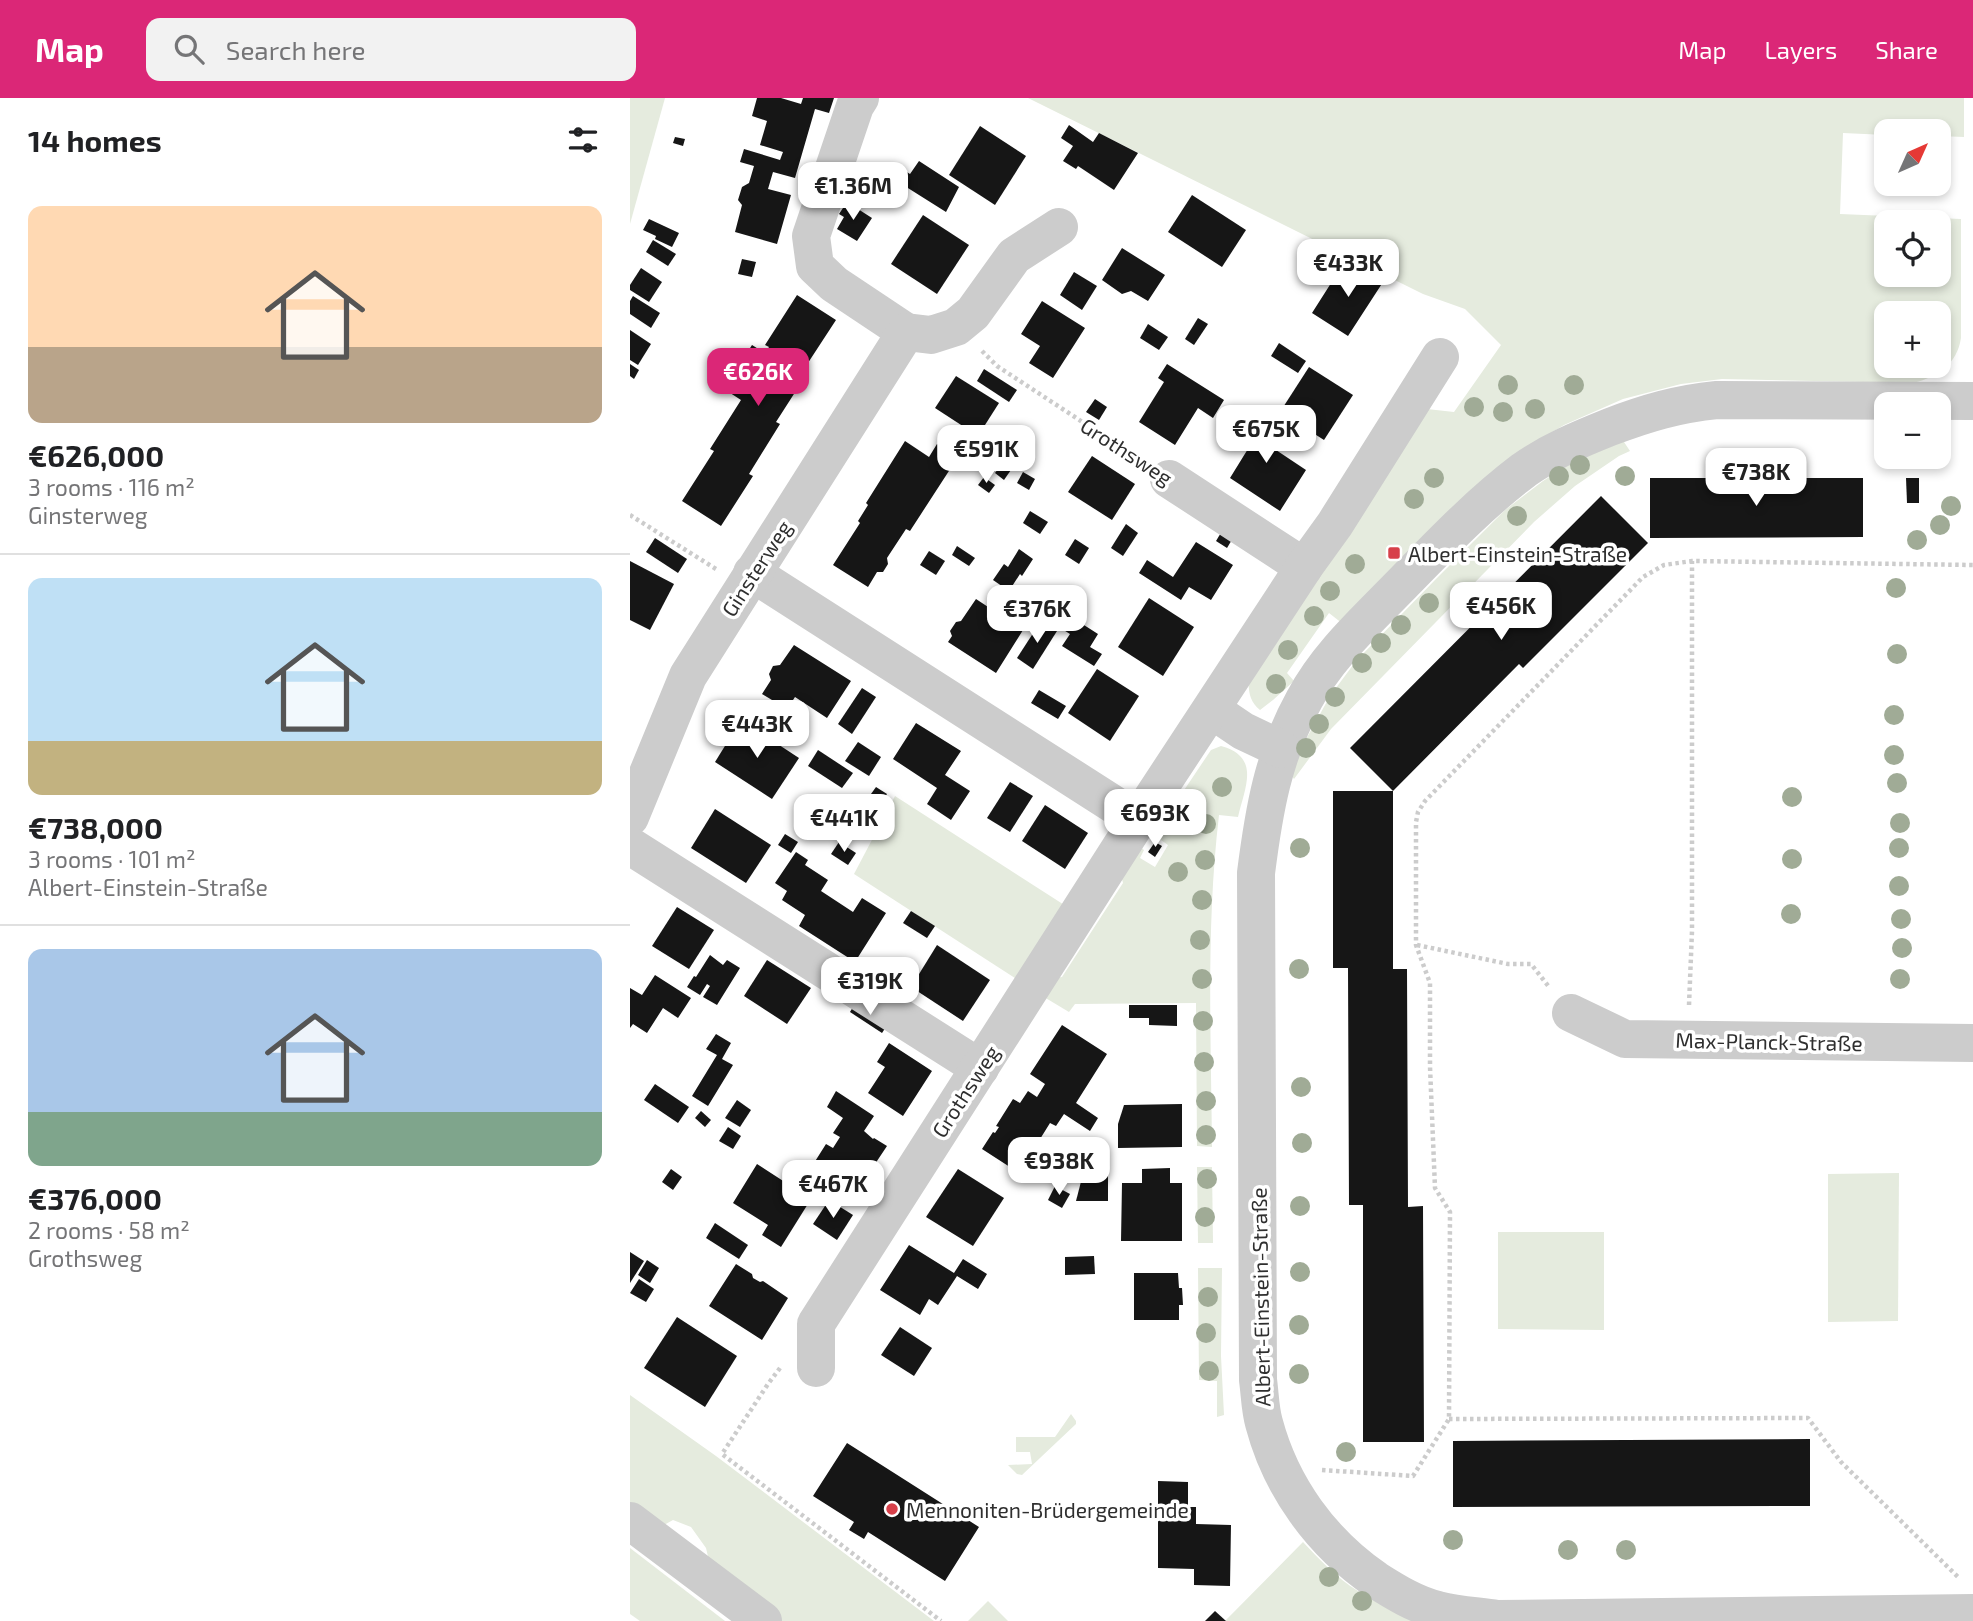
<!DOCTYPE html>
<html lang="en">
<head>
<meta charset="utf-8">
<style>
  body { margin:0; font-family:"Exo 2",sans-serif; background:#f2f2f2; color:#202124; height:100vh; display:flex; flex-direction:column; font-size:26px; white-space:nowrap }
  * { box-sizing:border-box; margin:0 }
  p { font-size:23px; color:#757577 }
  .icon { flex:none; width:38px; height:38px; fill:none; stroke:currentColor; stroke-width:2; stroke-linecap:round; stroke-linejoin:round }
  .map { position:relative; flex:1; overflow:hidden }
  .sheet { display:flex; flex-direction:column; background:#fff; width:630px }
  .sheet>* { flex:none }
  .needle { width:46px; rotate:45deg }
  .fabs { position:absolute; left:1244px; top:21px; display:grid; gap:14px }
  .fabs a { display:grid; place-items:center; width:77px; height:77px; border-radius:14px; background:#fff; box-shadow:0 4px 10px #0003; font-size:35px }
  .price { position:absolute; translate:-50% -60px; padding:0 16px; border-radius:14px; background:#fff; color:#222; font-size:23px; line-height:46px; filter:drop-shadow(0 2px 4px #0008) }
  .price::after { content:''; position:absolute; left:50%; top:42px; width:21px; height:16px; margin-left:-10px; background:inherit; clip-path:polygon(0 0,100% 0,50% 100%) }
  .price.on { background:#db2777; color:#fff }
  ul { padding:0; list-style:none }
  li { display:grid; align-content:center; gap:14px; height:371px; padding:0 28px }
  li+li { border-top:2px solid #e0e0e0 }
  li span { display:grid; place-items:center; height:217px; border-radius:14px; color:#555 }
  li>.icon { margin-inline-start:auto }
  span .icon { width:126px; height:126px; fill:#fffc; stroke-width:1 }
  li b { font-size:30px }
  h2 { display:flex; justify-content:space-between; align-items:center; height:84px; padding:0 28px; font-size:30px }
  header { display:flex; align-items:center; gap:42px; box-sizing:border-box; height:98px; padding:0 35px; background:#db2777; color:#fff }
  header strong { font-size:33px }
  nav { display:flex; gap:38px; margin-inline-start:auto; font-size:24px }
  .search { width:490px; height:63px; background:#f2f2f2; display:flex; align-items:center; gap:18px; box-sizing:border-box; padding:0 24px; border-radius:14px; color:#757577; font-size:26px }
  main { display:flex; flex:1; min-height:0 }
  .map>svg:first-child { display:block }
  .green { fill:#e5ebde; fill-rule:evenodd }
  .building { fill:#161616 }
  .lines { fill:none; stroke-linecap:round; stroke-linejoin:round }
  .path { stroke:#ccc; stroke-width:4.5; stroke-dasharray:3.5 3.5; stroke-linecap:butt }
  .minor { stroke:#ccc; stroke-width:38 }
  .tree { fill:#a0ab96 }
  .poi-dot { fill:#d7404a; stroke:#fff; stroke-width:2.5 }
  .labels { text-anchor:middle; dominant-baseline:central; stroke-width:7; stroke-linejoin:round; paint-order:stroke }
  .street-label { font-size:21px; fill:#2f2f2f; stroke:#fff }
  .poi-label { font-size:21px; fill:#2f2f2f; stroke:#fff; text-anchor:start }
</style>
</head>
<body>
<header>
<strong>Map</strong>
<div class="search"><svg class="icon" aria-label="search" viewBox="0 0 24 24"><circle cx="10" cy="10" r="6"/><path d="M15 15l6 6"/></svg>Search here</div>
<nav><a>Map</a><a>Layers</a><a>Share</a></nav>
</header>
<main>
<section class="sheet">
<h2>14 homes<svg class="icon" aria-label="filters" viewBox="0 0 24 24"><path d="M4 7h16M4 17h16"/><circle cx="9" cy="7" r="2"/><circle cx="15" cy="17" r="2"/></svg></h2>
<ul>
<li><span style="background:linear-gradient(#ffd9b3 65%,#b9a48a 0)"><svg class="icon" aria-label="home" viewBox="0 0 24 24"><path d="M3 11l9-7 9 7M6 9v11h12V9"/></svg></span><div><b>€626,000</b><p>3 rooms · 116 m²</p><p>Ginsterweg</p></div></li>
<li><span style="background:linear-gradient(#bfe0f5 75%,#c2b280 0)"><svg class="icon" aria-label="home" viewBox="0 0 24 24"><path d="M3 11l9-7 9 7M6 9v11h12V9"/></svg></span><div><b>€738,000</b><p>3 rooms · 101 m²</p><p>Albert-Einstein-Straße</p></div></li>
<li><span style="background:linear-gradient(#a9c7e8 75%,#7fa58c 0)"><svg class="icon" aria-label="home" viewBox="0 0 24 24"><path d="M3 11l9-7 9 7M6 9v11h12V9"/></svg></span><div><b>€376,000</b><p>2 rooms · 58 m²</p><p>Grothsweg</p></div></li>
</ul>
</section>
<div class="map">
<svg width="1343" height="1523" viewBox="0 0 1343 1523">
  <rect width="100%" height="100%" fill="#fff"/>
  <g class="green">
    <polygon points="0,0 35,0 0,126"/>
    <path d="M 398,0 L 1334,0 L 1334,39 L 1309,38 L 1309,33 L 1256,33 L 1256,37 L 1213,35 L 1210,116 L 1331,121 L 1331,240 C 1327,266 1308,279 1283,285 L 1092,281 L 1051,286 L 993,301 L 934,327 L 914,339 L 713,526 L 699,515 L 657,575 L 664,583 L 643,602 L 630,612 C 619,603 618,592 619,579 L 797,311 L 824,314 L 871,247 L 835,211 L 793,196 ZM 1256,124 L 1309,124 L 1309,177 L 1256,177 ZM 1256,215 L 1309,215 L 1309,268 L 1256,268 Z"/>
    <polygon points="992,341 1000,353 989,358 945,388 904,424 701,631 664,681 661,677 670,652 700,598 726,563 805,482 875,412 913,383 950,359"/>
    <path d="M 591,648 C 631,659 615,689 608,719 L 589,717 C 576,827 581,938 582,1049 L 567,1048 L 566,905 L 445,906 L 439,914 L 409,896 L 418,881 L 432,879 L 493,785 L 490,773 L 507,747 L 514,752 L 510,760 L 525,769 L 538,747 L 524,737 L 581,652 Z"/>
    <polygon points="265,698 439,810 391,884 224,776"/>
    <polygon points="567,1069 582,1069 583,1145 568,1145"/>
    <polygon points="1269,1075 1268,1223 1198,1224 1198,1076"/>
    <polygon points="868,1134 974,1134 974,1232 868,1231"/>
    <polygon points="568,1170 592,1170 591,1258 594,1317 587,1319 587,1283 569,1282"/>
    <polygon points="0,1297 86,1358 304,1523 148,1523 80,1467 76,1450 61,1429 43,1422 34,1427 0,1410"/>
    <polygon points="441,1316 446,1323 446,1326 392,1377 387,1376 378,1367 402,1366 400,1354 386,1354 386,1339 425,1339"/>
    <path d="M 673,1444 C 690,1462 707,1480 728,1493 C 748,1506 772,1514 794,1523 L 595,1523 Z"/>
    <polygon points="0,1450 95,1523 10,1523 0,1516"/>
    <polygon points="358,1503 378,1523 338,1523"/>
  </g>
  <g class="building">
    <polygon points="127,0 151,0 171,6 173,0 204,0 199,15 185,11 165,80 143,74 138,91 161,97 147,146 105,134 112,107 108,102 112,89 119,85 124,68 110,64 114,51 150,62 153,54 130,47 137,23 122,18"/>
    <polygon points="439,27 463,44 469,35 508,55 484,92 448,68 446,71 433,63 443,48 431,40"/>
    <polygon points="350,28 396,58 365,107 319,77"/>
    <polygon points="45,39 55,41 53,48 43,45"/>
    <polygon points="289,63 329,89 316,114 262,80 269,69 280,76"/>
    <polygon points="562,97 616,132 592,169 538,134"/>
    <polygon points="217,104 242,120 227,143 207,131 214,119 209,116"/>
    <polygon points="293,117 339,147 307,196 261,166"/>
    <polygon points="19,121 49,135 42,149 25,141 26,138 13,132"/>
    <polygon points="23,142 46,156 38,168 16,154"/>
    <polygon points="492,150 535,177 518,203 501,193 492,196 472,182"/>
    <polygon points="112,161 126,164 122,179 108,176"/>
    <polygon points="732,166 755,181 718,238 682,215 710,171 723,180"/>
    <polygon points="11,170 32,184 19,204 0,192 0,187"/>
    <polygon points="444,174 467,188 452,212 430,197"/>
    <polygon points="167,197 206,222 174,271 178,274 146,324 150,326 119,376 123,378 91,428 52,403 84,353 80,351 111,302 94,291 122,247 135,255 139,249 135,247"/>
    <polygon points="3,198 30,215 21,230 0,216 0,203"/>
    <polygon points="412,203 455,230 423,280 399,265 410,248 391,236"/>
    <polygon points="568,220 578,226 564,247 555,241"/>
    <polygon points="518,226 538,239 529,252 510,240"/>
    <polygon points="0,232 21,246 8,267 0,262"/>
    <polygon points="649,245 676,263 668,275 641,258"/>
    <polygon points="0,266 9,272 4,281 0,278"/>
    <polygon points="537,266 594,302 583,320 568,310 545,347 509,324 534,284 528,280"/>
    <polygon points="679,269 723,297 694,342 650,314"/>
    <polygon points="354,271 387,292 379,304 347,283"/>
    <polygon points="326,278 369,305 348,338 305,310"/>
    <polygon points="465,301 477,309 469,322 456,314"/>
    <polygon points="616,316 651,338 643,350 676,372 650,413 600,380 621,346 604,335"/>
    <polygon points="275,343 299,359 307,346 328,359 280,433 276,431 257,460 258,466 253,474 247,474 238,489 203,467 230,425 228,423 238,407 236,405"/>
    <polygon points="462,358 505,386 482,422 438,394"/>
    <polygon points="374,363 383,369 374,382 365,375"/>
    <polygon points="393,374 405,381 399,392 387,385"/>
    <polygon points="354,379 365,387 359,395 348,387"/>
    <polygon points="1020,380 1233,380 1233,439 1020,440"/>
    <polygon points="1276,380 1289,380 1289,405 1277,405"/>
    <polygon points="971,398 1018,445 893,570 889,566 763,693 720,650"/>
    <polygon points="400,413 418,424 410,436 393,425"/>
    <polygon points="496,426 508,435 493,458 481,450"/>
    <polygon points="592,433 603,440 597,450 586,443"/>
    <polygon points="25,440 57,461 48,475 16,454"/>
    <polygon points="445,441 459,450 449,466 435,457"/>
    <polygon points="566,444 603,467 581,502 559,489 551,502 509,475 517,462 543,479"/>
    <polygon points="327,448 345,460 339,468 322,457"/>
    <polygon points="389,451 403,461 392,478 390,476 379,493 363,482 374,466 378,469"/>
    <polygon points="299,453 315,463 306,477 290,467"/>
    <polygon points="0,463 44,486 20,532 0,522"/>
    <polygon points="519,500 564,529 533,578 488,549"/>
    <polygon points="346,501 393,532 366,575 318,544 322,538 320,533 326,524 331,523"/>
    <polygon points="432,513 468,536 460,549 472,556 464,568 432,548 440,536 424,526"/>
    <polygon points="411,523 427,533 403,571 387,560"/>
    <polygon points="164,547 221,583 197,620 165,599 157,611 132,596 141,582 139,576 143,568 150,567"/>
    <polygon points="467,571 509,598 480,643 438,615"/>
    <polygon points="232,590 246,599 222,636 208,626"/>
    <polygon points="409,592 436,608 428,621 401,605"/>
    <polygon points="111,622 169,660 142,701 85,664"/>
    <polygon points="286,625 331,653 315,677 340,693 321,722 297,706 307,690 263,661"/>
    <polygon points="228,644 251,659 239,678 215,663"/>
    <polygon points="188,652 223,675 212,690 178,668"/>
    <polygon points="380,684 403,698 380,734 357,720"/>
    <polygon points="246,689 257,696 252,703 241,696"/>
    <polygon points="703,693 763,693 763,871 777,871 778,1109 793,1108 794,1344 733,1344 733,1107 719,1107 718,870 703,870"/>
    <polygon points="415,707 458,735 435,771 392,743"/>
    <polygon points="85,711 141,747 116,785 61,750"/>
    <polygon points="155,736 168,744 161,755 148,747"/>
    <polygon points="209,744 226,755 218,767 201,756"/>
    <polygon points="525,744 532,748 525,759 518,754"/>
    <polygon points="166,754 178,762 175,767 198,782 191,793 223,814 232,800 256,815 225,864 169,828 175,817 152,802 157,793 145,785"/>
    <polygon points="47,809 84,832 59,871 22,848"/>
    <polygon points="281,813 305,828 297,840 273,825"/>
    <polygon points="307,847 360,882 333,923 281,889"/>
    <polygon points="80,857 93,867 97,862 110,870 87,907 73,899 80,888 77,886 70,897 57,889 64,878 66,879"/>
    <polygon points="137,862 181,890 157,926 114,898"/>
    <polygon points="244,868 254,875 243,892 233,885"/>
    <polygon points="25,877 61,900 48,920 33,910 17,935 3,926 0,930 0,890 12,897"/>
    <polygon points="227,902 260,923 252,935 220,914"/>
    <polygon points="499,907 547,907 547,928 519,927 519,920 499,920"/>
    <polygon points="432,927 477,956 446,1005 468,1020 460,1033 434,1016 426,1028 420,1025 389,1075 352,1051 363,1034 365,1035 369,1029 366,1028 383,1001 390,1005 398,993 407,999 415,986 400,976"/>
    <polygon points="86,936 101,945 92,961 103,967 78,1008 62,998 87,957 76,951"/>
    <polygon points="259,945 302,973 273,1018 238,995 255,969 247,964"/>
    <polygon points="25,986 59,1009 48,1025 14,1002"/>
    <polygon points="206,993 244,1018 234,1033 243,1041 244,1040 257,1048 227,1093 184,1065 196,1046 203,1050 210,1039 203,1035 213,1020 197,1009"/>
    <polygon points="107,1002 121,1012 110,1029 95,1020"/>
    <polygon points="552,1006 552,1049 488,1050 488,1026 494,1007"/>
    <polygon points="71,1013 81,1022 75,1029 65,1020"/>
    <polygon points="98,1029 111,1038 103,1051 89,1043"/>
    <polygon points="127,1066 181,1101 151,1149 132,1137 138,1127 103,1105"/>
    <polygon points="540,1070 540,1085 552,1085 552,1143 491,1143 492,1085 512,1085 512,1071"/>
    <polygon points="41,1071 52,1079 43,1092 32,1084"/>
    <polygon points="328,1071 374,1100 343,1148 296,1119"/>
    <polygon points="454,1072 478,1073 478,1103 446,1103"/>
    <polygon points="425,1088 440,1096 432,1110 418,1102"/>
    <polygon points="199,1102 223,1117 207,1142 183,1126"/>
    <polygon points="85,1125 118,1147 109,1161 76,1140"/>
    <polygon points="279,1147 324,1175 333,1161 357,1176 348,1191 327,1178 308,1207 299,1201 290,1217 250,1192"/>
    <polygon points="0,1154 14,1163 0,1185"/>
    <polygon points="464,1158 465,1176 435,1177 435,1159"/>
    <polygon points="17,1162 29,1170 20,1185 8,1177"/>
    <polygon points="106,1166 122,1176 123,1180 130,1184 133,1183 158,1200 132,1242 79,1208"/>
    <polygon points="504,1175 548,1175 549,1190 552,1190 553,1207 549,1207 549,1222 504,1222"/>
    <polygon points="9,1181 24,1191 16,1204 0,1195"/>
    <polygon points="47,1219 107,1258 75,1309 14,1270"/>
    <polygon points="270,1229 302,1250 284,1278 251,1257"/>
    <polygon points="1180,1341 1180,1408 823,1409 823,1343"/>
    <polygon points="217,1345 349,1429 315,1483 238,1434 234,1441 219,1432 224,1424 183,1398"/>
    <polygon points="528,1383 558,1384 558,1409 566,1409 566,1426 601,1427 600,1488 564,1487 564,1471 528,1470"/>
    <polygon points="585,1513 596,1523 575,1523"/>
  </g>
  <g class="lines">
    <g class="path">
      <polyline points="352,253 367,268 512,363"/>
      <polyline points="0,417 86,471"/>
      <polyline points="787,847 878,866 901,866 919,889"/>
      <polyline points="1059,907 1062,833 1062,463"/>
      <polyline points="150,1270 138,1286 92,1356 311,1523"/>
      <polyline points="819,1321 1178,1320 1211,1364 1329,1480"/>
      <polyline points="692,1372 783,1378 819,1321 820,1114 805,1090 800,969 800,885 786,847 786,724 788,714 795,703 1013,479 1034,467 1062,463 1343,467"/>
    </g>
    <g class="minor">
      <polyline points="230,0 225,8 181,138 185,168 204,186 276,234"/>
      <path d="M 1343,303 L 1087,302 C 1047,306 1017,315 980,329 C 950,341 921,353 894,372 C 849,406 809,448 770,488 C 736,523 697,558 674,602 C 643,658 634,712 626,775 L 628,1282 C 630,1296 630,1311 634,1325 C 651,1389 691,1444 746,1482 C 765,1494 786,1507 808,1512 C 827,1517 847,1518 867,1521 L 1343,1515"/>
      <polyline points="539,381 674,469"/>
      <polyline points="122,475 508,722"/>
      <polyline points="582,612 613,633 651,651"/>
      <polyline points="0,719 58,578 276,234 301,237 326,229 343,215 384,158 429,129"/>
      <polyline points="0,748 350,970"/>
      <polyline points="941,915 995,941 1343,945"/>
      <polyline points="186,1270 186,1226 508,722 674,469 705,426 810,259"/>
      <polyline points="0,1423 133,1523"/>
    </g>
  </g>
  <g class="tree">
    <circle cx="878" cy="287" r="10"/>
    <circle cx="944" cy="287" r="10"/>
    <circle cx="844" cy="309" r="10"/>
    <circle cx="905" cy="311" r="10"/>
    <circle cx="873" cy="314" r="10"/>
    <circle cx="950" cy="367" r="10"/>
    <circle cx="929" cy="378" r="10"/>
    <circle cx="995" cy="378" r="10"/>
    <circle cx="804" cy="380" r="10"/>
    <circle cx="784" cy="401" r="10"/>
    <circle cx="1321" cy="408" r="10"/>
    <circle cx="887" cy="418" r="10"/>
    <circle cx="1310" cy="427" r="10"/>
    <circle cx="1287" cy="442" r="10"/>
    <circle cx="725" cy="466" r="10"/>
    <circle cx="1266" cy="490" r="10"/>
    <circle cx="700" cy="493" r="10"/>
    <circle cx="799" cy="505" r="10"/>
    <circle cx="684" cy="518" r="10"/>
    <circle cx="771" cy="527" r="10"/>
    <circle cx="751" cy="545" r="10"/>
    <circle cx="658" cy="552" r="10"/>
    <circle cx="1267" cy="556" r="10"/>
    <circle cx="732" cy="565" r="10"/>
    <circle cx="646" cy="586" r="10"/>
    <circle cx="705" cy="599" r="10"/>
    <circle cx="1264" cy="617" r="10"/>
    <circle cx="689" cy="626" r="10"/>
    <circle cx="676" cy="650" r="10"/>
    <circle cx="1264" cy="657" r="10"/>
    <circle cx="1267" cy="685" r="10"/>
    <circle cx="592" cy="689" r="10"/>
    <circle cx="1162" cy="699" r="10"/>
    <circle cx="1270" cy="725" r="10"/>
    <circle cx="576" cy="726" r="10"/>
    <circle cx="670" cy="750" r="10"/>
    <circle cx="1269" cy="750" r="10"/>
    <circle cx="1162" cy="761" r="10"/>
    <circle cx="575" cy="762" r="10"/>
    <circle cx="548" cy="774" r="10"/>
    <circle cx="1269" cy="788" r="10"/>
    <circle cx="572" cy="802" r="10"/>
    <circle cx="1161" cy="816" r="10"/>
    <circle cx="1271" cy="821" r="10"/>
    <circle cx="570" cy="842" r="10"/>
    <circle cx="1272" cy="850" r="10"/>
    <circle cx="669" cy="871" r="10"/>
    <circle cx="572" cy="881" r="10"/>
    <circle cx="1270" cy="881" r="10"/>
    <circle cx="573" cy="923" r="10"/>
    <circle cx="574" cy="964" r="10"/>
    <circle cx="671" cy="989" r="10"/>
    <circle cx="576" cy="1003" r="10"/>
    <circle cx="576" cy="1037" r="10"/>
    <circle cx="672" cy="1045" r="10"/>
    <circle cx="577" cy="1081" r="10"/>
    <circle cx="670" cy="1108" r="10"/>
    <circle cx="575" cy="1119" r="10"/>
    <circle cx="670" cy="1174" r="10"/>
    <circle cx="578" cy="1199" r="10"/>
    <circle cx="669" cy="1227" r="10"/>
    <circle cx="576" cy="1235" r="10"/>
    <circle cx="579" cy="1273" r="10"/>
    <circle cx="669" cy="1276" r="10"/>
    <circle cx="716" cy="1354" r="10"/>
    <circle cx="823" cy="1442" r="10"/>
    <circle cx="938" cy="1452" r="10"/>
    <circle cx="996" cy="1452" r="10"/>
    <circle cx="699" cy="1479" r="10"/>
    <circle cx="732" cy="1503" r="10"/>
  </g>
  <g class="poi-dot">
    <rect x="757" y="448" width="14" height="14" rx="3.5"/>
    <circle cx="262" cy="1411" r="7"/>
  </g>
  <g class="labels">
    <g class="street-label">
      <text transform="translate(497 353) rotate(33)">Grothsweg</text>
      <text transform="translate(126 470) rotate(-57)">Ginsterweg</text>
      <text transform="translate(1139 943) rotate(1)">Max-Planck-Straße</text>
      <text transform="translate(335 993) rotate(-57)">Grothsweg</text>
      <text transform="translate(630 1199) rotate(-91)">Albert-Einstein-Straße</text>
    </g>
    <g class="poi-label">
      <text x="778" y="455">Albert-Einstein-Straße</text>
      <text x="276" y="1411">Mennoniten-Brüdergemeinde</text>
    </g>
  </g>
</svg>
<div class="fabs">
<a><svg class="needle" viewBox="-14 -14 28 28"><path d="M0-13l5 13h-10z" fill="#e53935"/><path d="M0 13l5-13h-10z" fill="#757577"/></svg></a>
<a><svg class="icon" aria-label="locate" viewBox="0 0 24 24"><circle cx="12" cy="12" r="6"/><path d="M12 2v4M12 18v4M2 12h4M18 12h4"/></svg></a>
<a>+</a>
<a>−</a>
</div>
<b class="price" style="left:223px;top:124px">€1.36M</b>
<b class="price" style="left:718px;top:201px">€433K</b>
<b class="price on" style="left:128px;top:310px">€626K</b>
<b class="price" style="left:636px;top:367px">€675K</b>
<b class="price" style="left:356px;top:387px">€591K</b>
<b class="price" style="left:1126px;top:410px">€738K</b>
<b class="price" style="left:871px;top:544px">€456K</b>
<b class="price" style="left:407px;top:547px">€376K</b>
<b class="price" style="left:127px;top:662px">€443K</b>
<b class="price" style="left:525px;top:751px">€693K</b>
<b class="price" style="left:214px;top:756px">€441K</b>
<b class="price" style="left:240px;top:919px">€319K</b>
<b class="price" style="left:429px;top:1099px">€938K</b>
<b class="price" style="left:203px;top:1122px">€467K</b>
</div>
</main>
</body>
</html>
